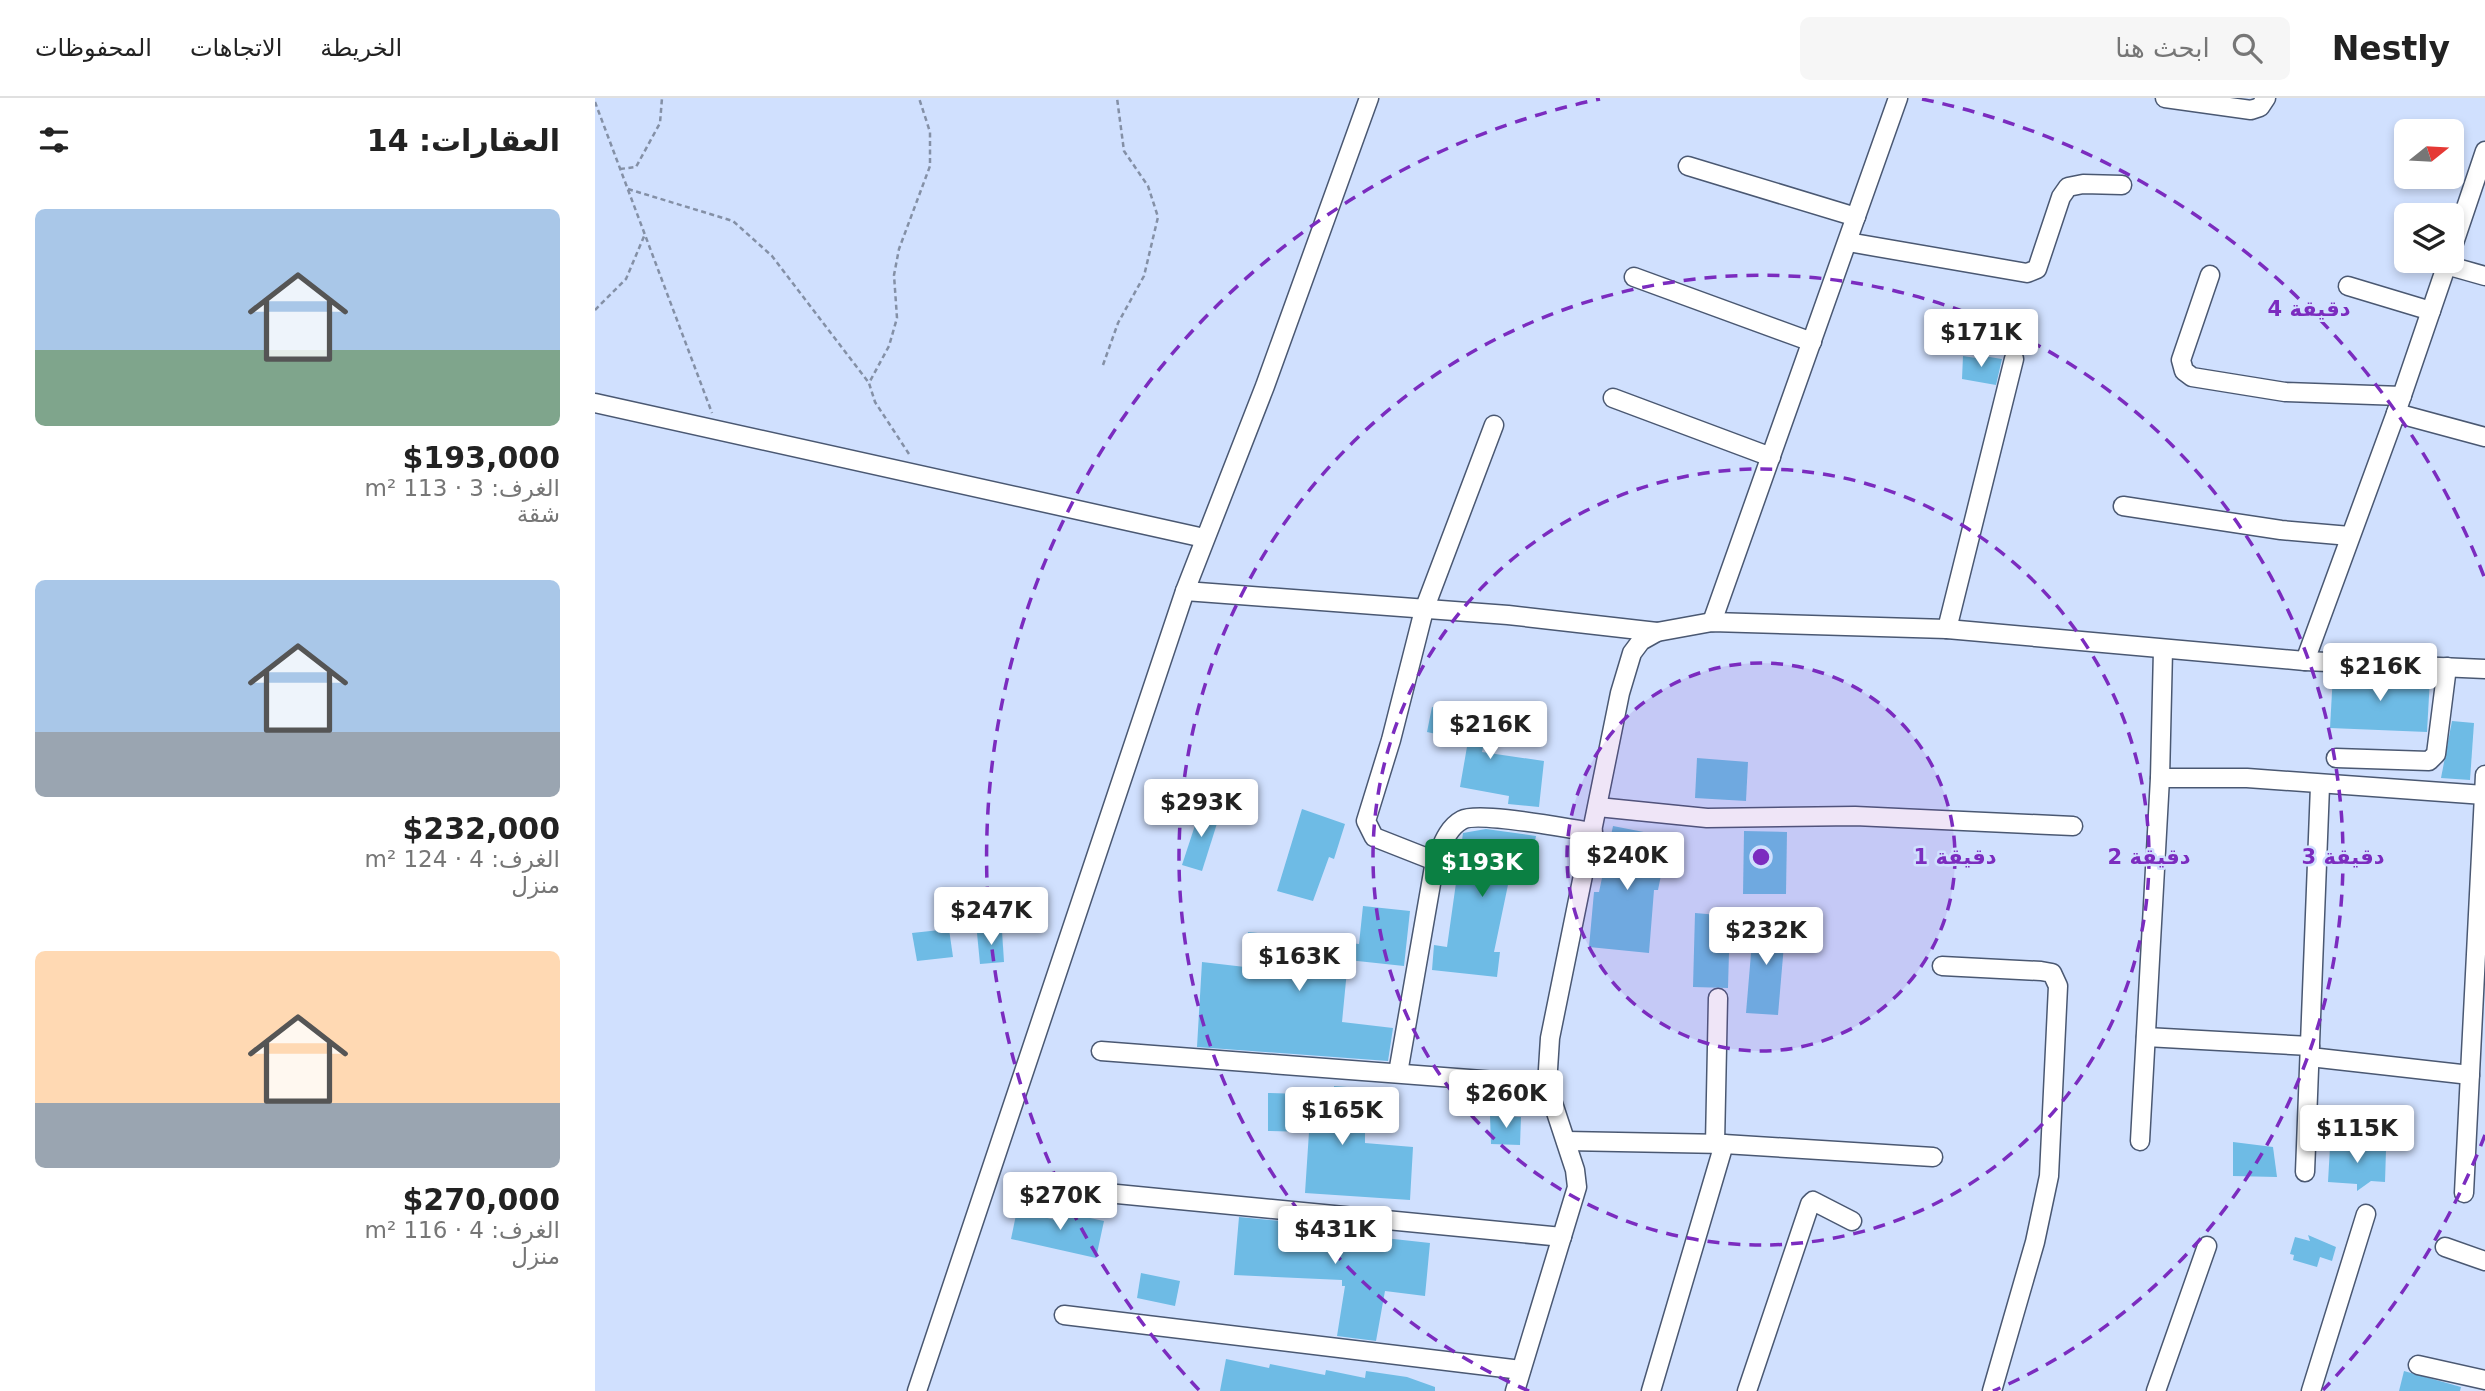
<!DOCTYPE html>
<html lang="ar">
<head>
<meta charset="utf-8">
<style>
  body { margin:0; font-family:"DejaVu Sans",Cairo,sans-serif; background:#f6f6f6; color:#222; direction:rtl; height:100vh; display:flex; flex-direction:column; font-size:26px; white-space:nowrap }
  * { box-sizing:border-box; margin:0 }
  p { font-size:23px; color:#767676 }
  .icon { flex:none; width:38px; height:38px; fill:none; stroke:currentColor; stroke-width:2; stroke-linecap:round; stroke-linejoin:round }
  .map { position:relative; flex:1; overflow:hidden; direction:ltr }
  .side { display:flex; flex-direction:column; background:#fff; width:595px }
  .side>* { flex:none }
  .needle { width:46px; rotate:72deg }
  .controls { position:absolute; left:1799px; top:21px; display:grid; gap:14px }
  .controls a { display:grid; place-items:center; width:70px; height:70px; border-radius:10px; background:#fff; box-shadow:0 4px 10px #0003; font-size:35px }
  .price { position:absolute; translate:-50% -60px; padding:0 16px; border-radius:7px; background:#fff; color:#222; font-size:23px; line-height:46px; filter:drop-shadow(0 2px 4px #0008) }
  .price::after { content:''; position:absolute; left:50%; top:42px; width:21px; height:16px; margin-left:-10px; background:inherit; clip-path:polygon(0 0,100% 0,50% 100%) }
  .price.on { background:#0b8043; color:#fff }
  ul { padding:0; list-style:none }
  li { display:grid; align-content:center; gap:14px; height:371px; padding:0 35px }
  li span { display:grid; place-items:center; height:217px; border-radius:10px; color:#555 }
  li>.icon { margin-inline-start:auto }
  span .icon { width:126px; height:126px; fill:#fffc; stroke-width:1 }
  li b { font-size:30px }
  h2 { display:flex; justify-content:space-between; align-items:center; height:84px; padding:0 35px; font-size:30px }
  header { display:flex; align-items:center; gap:42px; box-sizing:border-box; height:98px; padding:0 35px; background:#fff; border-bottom:2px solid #e0e0e0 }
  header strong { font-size:33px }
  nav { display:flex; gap:38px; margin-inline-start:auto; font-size:24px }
  .search { width:490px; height:63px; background:#f6f6f6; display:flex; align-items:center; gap:18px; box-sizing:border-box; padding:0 24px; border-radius:10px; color:#767676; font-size:26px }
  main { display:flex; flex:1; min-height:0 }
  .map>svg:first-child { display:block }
  .building { fill:#6ebbe5 }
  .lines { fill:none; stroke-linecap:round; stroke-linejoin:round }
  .minor-casing { stroke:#4a5872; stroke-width:21 }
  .path { stroke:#8490a6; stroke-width:2.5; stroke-dasharray:5 3.5; stroke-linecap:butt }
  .minor { stroke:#fff; stroke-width:18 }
  .ring { fill:none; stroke:#7b2cbf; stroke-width:3.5; stroke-dasharray:12 9 }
  .centre { fill:#7b2cbf; stroke:#d0e0fe; stroke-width:3.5 }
  .ring-label { font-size:21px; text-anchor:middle; font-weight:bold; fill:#7b2cbf; stroke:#d0e0fe; stroke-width:5; stroke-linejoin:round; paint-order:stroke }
</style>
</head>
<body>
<header>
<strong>Nestly</strong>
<div class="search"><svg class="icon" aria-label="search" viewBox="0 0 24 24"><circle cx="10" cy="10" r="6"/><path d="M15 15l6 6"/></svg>ابحث هنا</div>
<nav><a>الخريطة</a><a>الاتجاهات</a><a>المحفوظات</a></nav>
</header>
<main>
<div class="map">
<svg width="1890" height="1293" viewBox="0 0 1890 1293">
  <rect width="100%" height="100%" fill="#d0e0fe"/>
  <g class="building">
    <polygon points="1382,257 1407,261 1401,287 1367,281 1368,258 1381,260"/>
    <polygon points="1738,576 1835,580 1832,634 1735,630"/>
    <polygon points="837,609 894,622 887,654 949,663 944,709 913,706 914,698 865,689 873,643 832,634"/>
    <polygon points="1857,623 1879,625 1875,682 1846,680"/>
    <polygon points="1102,660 1153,664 1151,703 1100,700"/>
    <polygon points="606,709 625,716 607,773 587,767"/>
    <polygon points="707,711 750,726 739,761 734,759 718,803 682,793"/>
    <polygon points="1018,728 1059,736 1057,745 1072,748 1063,792 1059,792 1054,855 994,849 999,794 1004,794"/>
    <polygon points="891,731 941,738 932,785 914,782 899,854 905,854 902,879 837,872 839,847 852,849 868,735"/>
    <polygon points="1149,733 1192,734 1191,796 1148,796"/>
    <polygon points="768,808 815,813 809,868 753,862 747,924 798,930 793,963 602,949 607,864 650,869 653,834 764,846"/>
    <polygon points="1100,815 1135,818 1133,890 1098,889"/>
    <polygon points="1159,820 1191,823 1183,917 1151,915"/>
    <polygon points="354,831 358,859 322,863 317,835"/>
    <polygon points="407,833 409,864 385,866 382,835"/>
    <polygon points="739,988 752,989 752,1000 770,1000 770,1045 818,1049 815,1102 710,1095 714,1034 673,1033 673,995 739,997"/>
    <polygon points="895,1018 926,1019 925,1047 896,1046"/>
    <polygon points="1764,1034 1767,1051 1791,1052 1790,1084 1776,1083 1762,1093 1762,1086 1733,1084 1735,1049 1757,1050"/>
    <polygon points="1638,1044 1678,1049 1682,1079 1638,1078"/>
    <polygon points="422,1112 460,1122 462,1113 509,1123 501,1160 416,1141"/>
    <polygon points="644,1119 727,1127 726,1133 835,1145 830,1198 790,1193 781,1243 742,1238 750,1188 747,1188 747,1182 639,1177"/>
    <polygon points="1713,1137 1741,1149 1737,1163 1725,1159 1722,1169 1698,1162 1699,1157 1695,1156 1700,1139 1715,1143"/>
    <polygon points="546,1175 585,1183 580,1208 542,1200"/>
    <polygon points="631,1261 674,1270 675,1266 730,1277 731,1272 770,1280 771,1273 812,1279 840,1289 840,1293 625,1293"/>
    <polygon points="1809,1273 1866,1289 1865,1293 1804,1293"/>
  </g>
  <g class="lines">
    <defs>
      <g id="minor">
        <polyline points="1570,0 1656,12 1665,9 1671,0"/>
        <polyline points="1093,68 1261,119"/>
        <polyline points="1253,144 1432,175 1442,171 1466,99 1473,89 1488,86 1527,87"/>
        <polyline points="1857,151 1890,53"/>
        <polyline points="1851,167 1890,178"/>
        <polyline points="1615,177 1586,262 1589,273 1597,279 1690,294 1807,298"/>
        <polyline points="1039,179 1217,244"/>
        <polyline points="1753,188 1836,213"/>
        <polyline points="1018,300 1176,359"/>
        <polyline points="0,305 609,440"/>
        <polyline points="1801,315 1890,339"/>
        <polyline points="1528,408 1686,432 1755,438"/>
        <polyline points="590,493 913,517 1062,534"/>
        <polyline points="1117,524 1303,0"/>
        <polyline points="1352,531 1419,261"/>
        <polyline points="1710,563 1801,315 1853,163"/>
        <polyline points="1741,660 1834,663 1841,656 1852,569"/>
        <polyline points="1565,680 1652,680 1889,697"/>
        <polyline points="1003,709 1112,720 1260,718 1478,728"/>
        <polyline points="840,763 779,739 771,723 796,642 829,512 899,327"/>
        <polyline points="1347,868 1446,873 1457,875 1463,888 1454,1078 1440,1144 1397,1293"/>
        <polyline points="1551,939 1715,948"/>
        <polyline points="506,953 952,987"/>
        <polyline points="1715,959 1875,977"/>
        <path d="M 803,975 L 840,763 C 847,748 852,730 867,722 C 884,713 974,731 998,734"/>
        <polyline points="971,1043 1129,1046 1338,1059"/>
        <polyline points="1545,1043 1565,680 1568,552"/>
        <polyline points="1120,1046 1123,900"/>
        <polyline points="1710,1074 1725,688"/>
        <polyline points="460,1090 967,1139"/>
        <polyline points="1869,1095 1890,677"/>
        <polyline points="1850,1149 1890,1163"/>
        <polyline points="469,1217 926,1272"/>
        <polyline points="1823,1267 1890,1282"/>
        <polyline points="322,1293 590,493 670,288 774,0"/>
        <polyline points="920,1293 982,1089 980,1072 952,987 955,940 1025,595 1037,555 1046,543 1062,534 1117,524 1352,531 1710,563 1890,571"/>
        <polyline points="1056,1293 1129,1046"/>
        <polyline points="1152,1293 1215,1106 1218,1103 1257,1123"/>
        <polyline points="1561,1293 1612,1148"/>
        <polyline points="1716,1293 1771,1116"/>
      </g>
    </defs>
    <use href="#minor" class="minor-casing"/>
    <g class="path">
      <polyline points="0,4 117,315"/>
      <polyline points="25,71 41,69 65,25 67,0"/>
      <polyline points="33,91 138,123 177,158 274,285"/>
      <polyline points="0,212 31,181 50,136"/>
      <polyline points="508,267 523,225 549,178 563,119 553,88 529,53 522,0"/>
      <polyline points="314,356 280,304 274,285 294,248 302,220 299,177 304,151 335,68 335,34 324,0"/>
    </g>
    <use href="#minor" class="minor"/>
  </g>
  <circle cx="1166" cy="759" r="194" fill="#7b2cbf" fill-opacity=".12"/>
  <g class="ring">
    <circle cx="1166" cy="759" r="194"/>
    <circle cx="1166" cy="759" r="388"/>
    <path d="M934 1293A582 582 0 1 1 1398 1293"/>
    <path d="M1890 1037A775 775 0 0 1 1728 1292M604 1292A775 775 0 0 1 1005 1M1327 1A775 775 0 0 1 1890 481"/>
  </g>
  <circle cx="1166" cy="759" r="10" class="centre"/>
  <g class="ring-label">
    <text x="1714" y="218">4 دقيقة</text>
    <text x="1360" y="766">1 دقيقة</text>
    <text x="1554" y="766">2 دقيقة</text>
    <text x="1748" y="766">3 دقيقة</text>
  </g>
</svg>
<div class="controls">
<a><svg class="needle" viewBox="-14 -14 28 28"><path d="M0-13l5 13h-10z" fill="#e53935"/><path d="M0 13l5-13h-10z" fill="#767676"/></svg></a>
<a><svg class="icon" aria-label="layers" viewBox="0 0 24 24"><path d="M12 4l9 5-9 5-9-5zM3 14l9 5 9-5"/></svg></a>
</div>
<b class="price" style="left:1386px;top:271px">$171K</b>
<b class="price" style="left:1785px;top:605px">$216K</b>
<b class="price" style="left:895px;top:663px">$216K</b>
<b class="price" style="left:606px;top:741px">$293K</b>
<b class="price" style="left:1032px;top:794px">$240K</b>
<b class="price on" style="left:887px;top:801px">$193K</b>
<b class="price" style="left:396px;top:849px">$247K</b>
<b class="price" style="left:1171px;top:869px">$232K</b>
<b class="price" style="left:704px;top:895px">$163K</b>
<b class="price" style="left:911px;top:1032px">$260K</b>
<b class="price" style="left:747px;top:1049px">$165K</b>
<b class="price" style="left:1762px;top:1067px">$115K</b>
<b class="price" style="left:465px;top:1134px">$270K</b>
<b class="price" style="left:740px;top:1168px">$431K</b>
</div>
<section class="side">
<h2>العقارات: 14<svg class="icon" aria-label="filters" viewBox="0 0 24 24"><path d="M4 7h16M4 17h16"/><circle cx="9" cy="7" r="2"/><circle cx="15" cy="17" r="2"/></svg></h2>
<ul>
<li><span style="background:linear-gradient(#a9c7e8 65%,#7fa58c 0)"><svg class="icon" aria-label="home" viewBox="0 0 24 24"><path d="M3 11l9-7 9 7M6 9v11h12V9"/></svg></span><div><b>$193,000</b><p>الغرف: 3 · 113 m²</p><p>شقة</p></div></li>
<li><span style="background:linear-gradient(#a9c7e8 70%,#9aa5b1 0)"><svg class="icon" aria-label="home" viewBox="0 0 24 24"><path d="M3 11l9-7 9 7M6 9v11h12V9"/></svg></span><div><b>$232,000</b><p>الغرف: 4 · 124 m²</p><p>منزل</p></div></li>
<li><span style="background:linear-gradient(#ffd9b3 70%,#9aa5b1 0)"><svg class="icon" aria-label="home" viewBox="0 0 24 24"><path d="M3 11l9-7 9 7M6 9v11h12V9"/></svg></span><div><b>$270,000</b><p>الغرف: 4 · 116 m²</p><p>منزل</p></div></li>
</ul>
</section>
</main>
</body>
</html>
